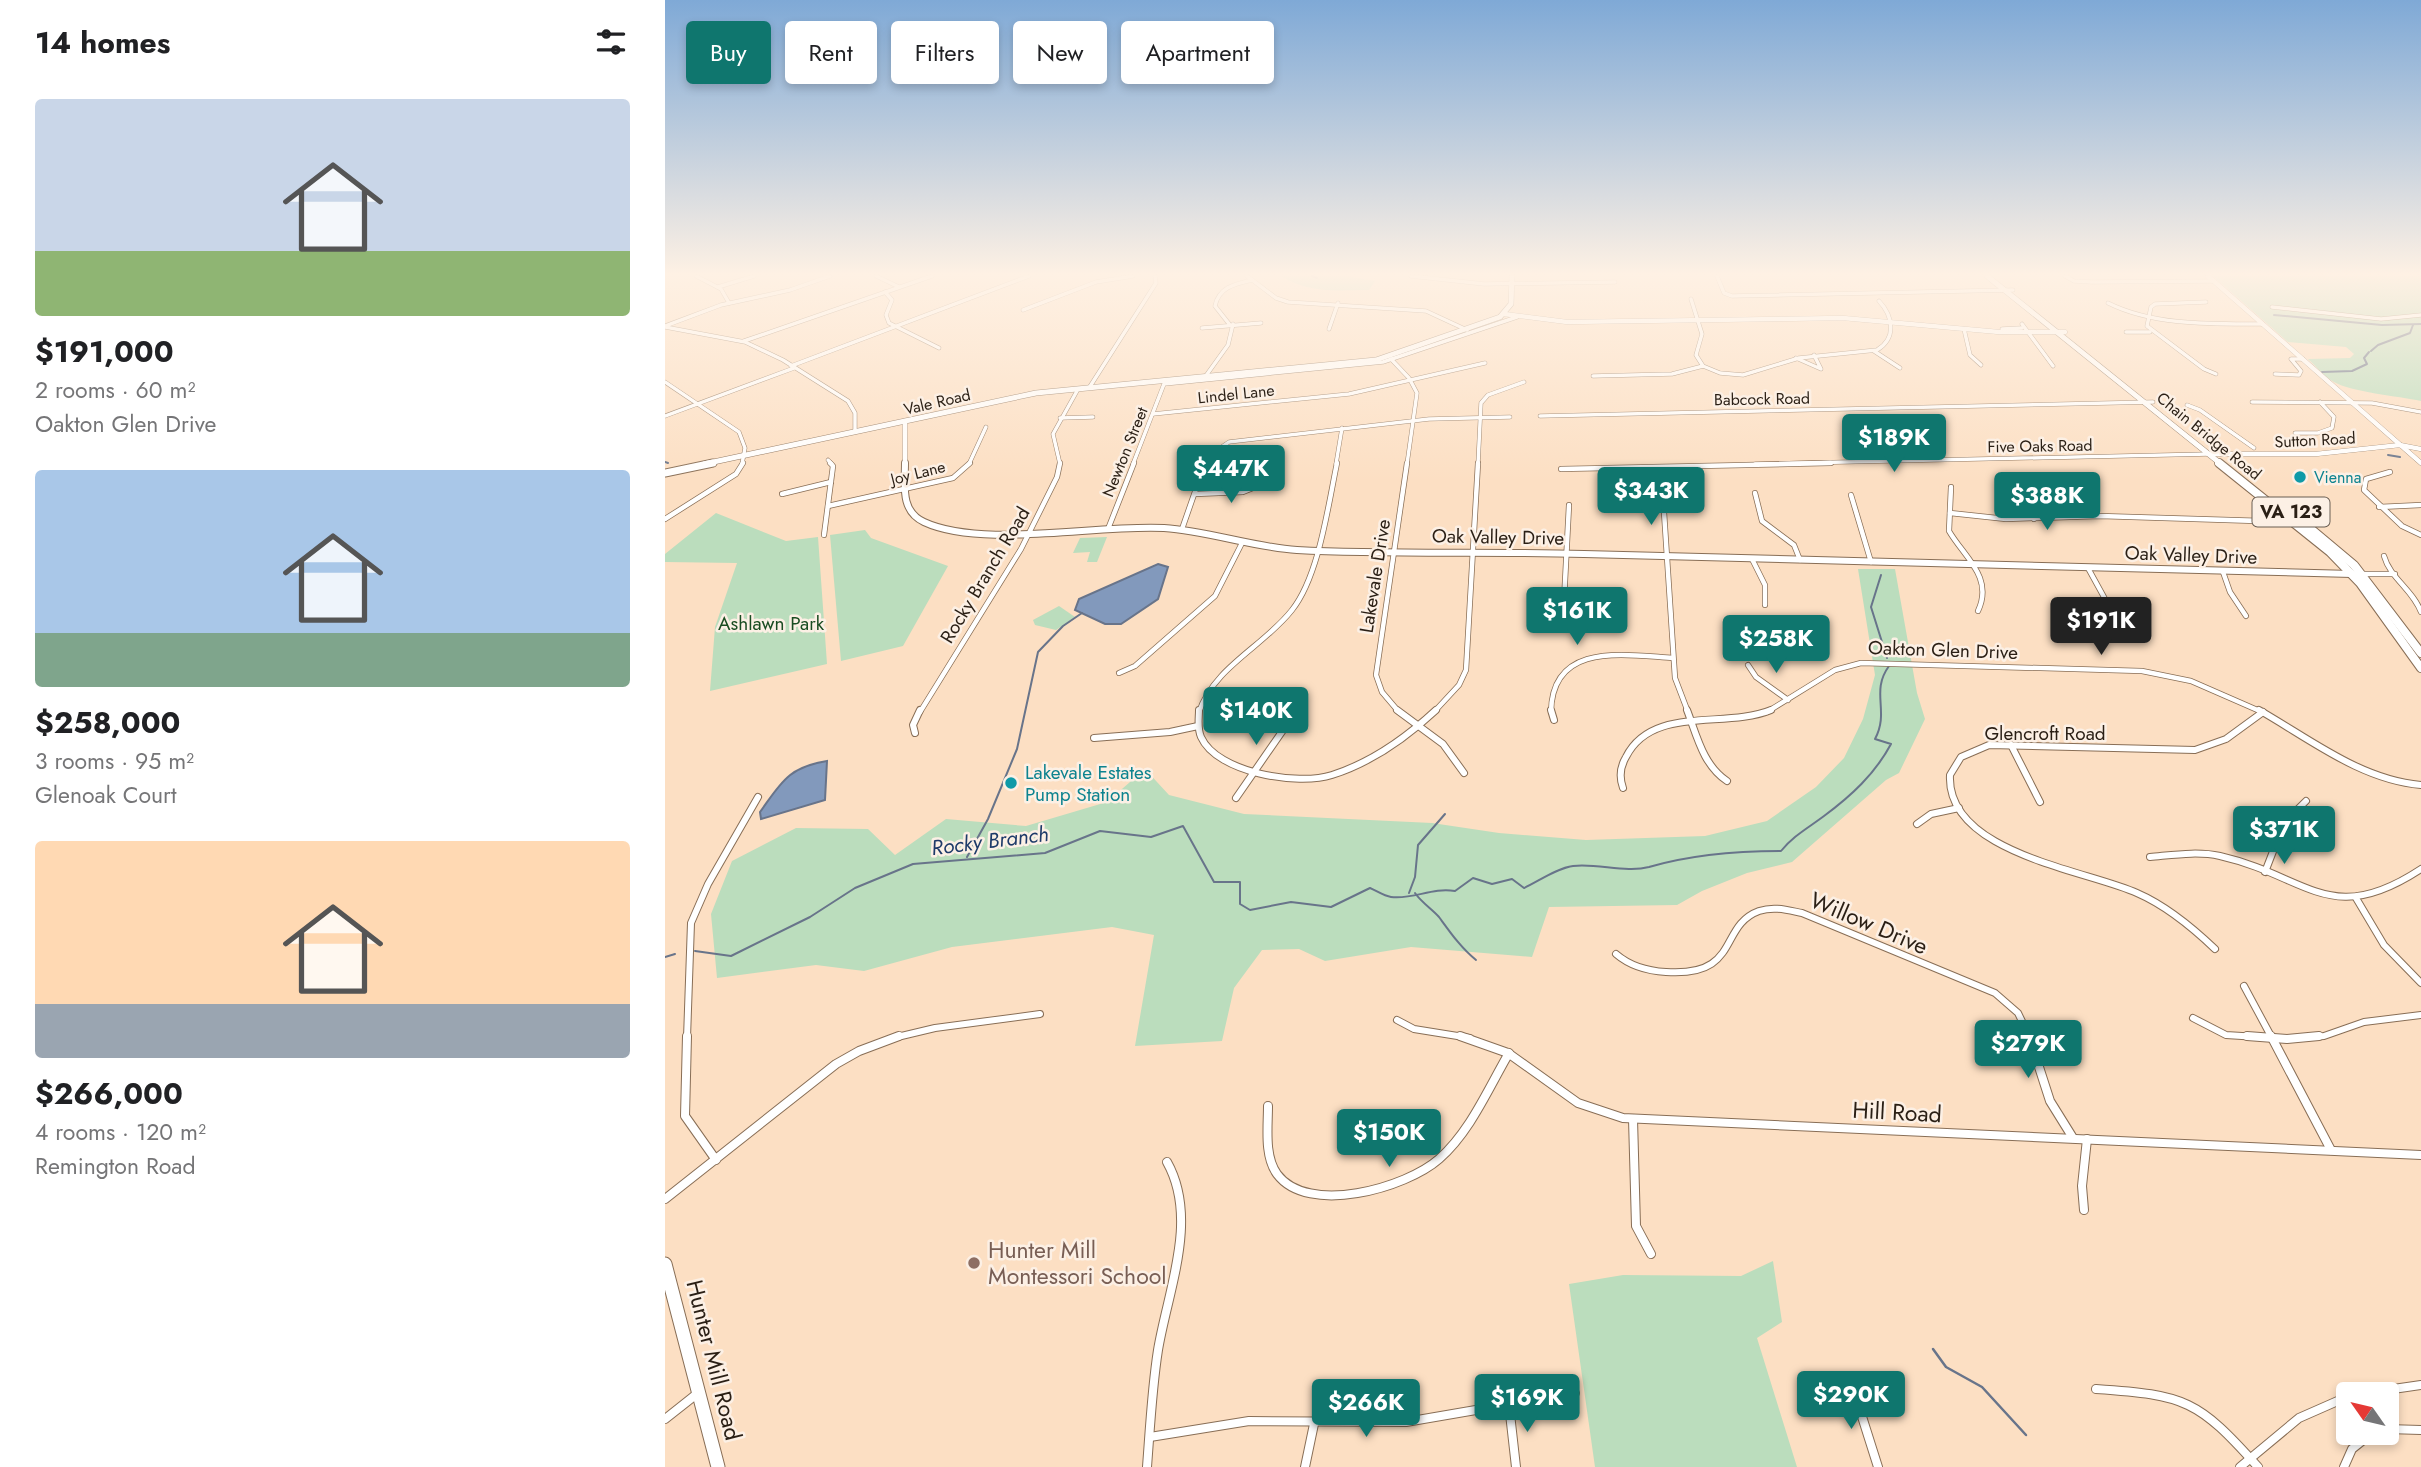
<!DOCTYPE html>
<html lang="en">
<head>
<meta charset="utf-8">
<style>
  body { margin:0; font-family:Jost,sans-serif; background:#f2f2f2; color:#202124; height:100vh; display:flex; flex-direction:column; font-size:26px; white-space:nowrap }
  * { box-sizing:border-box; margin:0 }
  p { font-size:23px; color:#757577 }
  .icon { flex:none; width:38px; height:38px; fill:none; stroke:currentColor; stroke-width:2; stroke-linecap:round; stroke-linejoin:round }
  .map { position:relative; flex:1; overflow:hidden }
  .drawer { display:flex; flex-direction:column; background:#fff; width:665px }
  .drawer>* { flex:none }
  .hud { position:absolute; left:21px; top:21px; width:665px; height:63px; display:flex; gap:14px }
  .needle { width:46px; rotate:304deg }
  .controls { position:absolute; left:1671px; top:1382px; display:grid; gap:14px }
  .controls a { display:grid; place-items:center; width:63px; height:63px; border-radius:7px; background:#fff; box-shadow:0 4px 10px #0003; font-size:35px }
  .price { position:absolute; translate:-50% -60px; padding:0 16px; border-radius:7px; background:#0f766e; color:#fff; font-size:23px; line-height:46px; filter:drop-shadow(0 2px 4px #0008) }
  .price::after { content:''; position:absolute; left:50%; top:42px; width:21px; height:16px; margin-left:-10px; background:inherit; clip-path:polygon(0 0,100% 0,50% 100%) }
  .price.on { background:#222; color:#fff }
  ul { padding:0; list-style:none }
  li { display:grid; align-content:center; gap:14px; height:371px; padding:0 35px }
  li span { display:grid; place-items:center; height:217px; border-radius:7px; color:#555 }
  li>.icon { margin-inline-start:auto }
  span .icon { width:126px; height:126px; fill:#fffc; stroke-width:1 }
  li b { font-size:30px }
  h2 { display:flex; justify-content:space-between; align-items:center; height:84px; padding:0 35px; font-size:30px }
  .tag { padding:0 24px; border-radius:7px; background:#fff; box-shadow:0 4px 10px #0003; font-size:24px; line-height:63px }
  .tag.on { background:#0f766e; color:#fff }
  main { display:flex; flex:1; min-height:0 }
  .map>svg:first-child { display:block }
  .green { fill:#bbddbd }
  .water { fill:#8299bc; stroke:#68748a; stroke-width:2 }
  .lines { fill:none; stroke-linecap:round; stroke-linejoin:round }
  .stream-far1 { stroke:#68748a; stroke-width:2 }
  .stream { stroke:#68748a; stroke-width:2.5 }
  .minor-far3-casing { stroke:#886e56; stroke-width:4.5 }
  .minor-far2-casing { stroke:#886e56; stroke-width:6 }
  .minor-far1-casing { stroke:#886e56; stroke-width:8 }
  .minor-casing { stroke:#886e56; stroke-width:10 }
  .tertiary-far1-casing { stroke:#886e56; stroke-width:5 }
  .tertiary-casing { stroke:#886e56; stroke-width:8 }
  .secondary-far1-casing { stroke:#886e56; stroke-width:6 }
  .secondary-casing { stroke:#886e56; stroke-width:9 }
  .primary-far2-casing { stroke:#886e56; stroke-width:6 }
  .primary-far1-casing { stroke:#886e56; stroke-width:10 }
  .primary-casing { stroke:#886e56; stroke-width:15 }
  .minor-far3 { stroke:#fff; stroke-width:3.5 }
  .minor-far2 { stroke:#fff; stroke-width:4.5 }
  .minor-far1 { stroke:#fff; stroke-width:6 }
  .minor { stroke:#fff; stroke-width:8 }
  .tertiary-far1 { stroke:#fff; stroke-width:4.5 }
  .tertiary { stroke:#fff; stroke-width:6 }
  .secondary-far1 { stroke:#fff; stroke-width:5 }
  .secondary { stroke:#fff; stroke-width:7 }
  .primary-far2 { stroke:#fff; stroke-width:5 }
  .primary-far1 { stroke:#fff; stroke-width:8 }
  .primary { stroke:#fff; stroke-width:13 }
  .culture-dot { fill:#0f9aa8; stroke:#fcf0e5; stroke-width:2.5 }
  .education-dot { fill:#8d6e63; stroke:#fcf0e5; stroke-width:2.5 }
  .labels { text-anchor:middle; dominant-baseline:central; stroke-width:5; stroke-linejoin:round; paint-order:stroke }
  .far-street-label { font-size:16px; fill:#2a1f15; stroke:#fcf0e5 }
  .far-culture-label { font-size:16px; fill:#0d838f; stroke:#fcf0e5; text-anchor:start }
  .shield { fill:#fcf0e5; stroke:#695e53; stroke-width:2 }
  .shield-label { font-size:18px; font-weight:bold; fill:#2a1f15 }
  .street-label { font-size:19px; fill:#2a1f15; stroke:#fcf0e5 }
  .park-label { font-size:19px; fill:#1a4c21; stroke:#fcf0e5 }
  .culture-label { font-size:19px; fill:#0d838f; stroke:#fcf0e5; text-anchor:start }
  .water-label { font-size:21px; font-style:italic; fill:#1d3a69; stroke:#fcf0e5 }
  .near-street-label { font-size:23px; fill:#2a1f15; stroke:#fcf0e5 }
  .near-education-label { font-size:23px; fill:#785e54; stroke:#fcf0e5; text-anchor:start }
</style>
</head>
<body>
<main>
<section class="drawer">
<h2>14 homes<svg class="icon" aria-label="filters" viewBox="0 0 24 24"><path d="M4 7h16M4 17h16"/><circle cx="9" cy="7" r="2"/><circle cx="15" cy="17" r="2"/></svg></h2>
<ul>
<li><span style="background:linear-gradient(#c9d6e8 70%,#8fb573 0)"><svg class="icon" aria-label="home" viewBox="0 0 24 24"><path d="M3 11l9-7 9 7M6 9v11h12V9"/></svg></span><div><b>$191,000</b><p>2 rooms · 60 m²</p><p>Oakton Glen Drive</p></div></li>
<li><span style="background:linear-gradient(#a9c7e8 75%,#7fa58c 0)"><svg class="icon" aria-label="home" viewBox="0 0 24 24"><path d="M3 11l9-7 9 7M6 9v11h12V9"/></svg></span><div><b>$258,000</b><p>3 rooms · 95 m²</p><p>Glenoak Court</p></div></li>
<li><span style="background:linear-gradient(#ffd9b3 75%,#9aa5b1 0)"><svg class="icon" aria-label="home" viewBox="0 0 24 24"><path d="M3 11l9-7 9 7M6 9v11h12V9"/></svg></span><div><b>$266,000</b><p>4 rooms · 120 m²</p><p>Remington Road</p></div></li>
</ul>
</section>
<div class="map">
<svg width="1756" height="1467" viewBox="0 0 1756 1467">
  <rect width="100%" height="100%" fill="#fcdfc3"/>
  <g class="green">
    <path d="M 616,276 L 681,276 L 710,281 L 704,290 C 671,290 645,294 616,276 Z"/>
    <path d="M 1548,276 L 1753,276 L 1756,279 L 1756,401 C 1733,396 1686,392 1669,382 C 1659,377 1651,366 1643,359 L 1685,358 L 1689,354 L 1681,347 L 1623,342 Z"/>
    <polygon points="51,513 121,541 153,537 162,664 45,691 50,627 72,563 0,562 0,554"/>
    <polygon points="200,530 206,538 283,566 238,646 176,661 165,535"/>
    <polygon points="442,537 432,562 422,562 425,552 408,553 415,538"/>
    <polygon points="1193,569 1230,569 1252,693 1260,719 1234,773 1221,780 1127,862 1082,873 1037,891 1012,905 884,907 867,957 746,947 660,961 634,949 597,950 569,988 557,1041 470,1046 489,935 447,927 287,947 199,971 151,965 52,978 46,914 67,861 131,828 203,829 230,855 281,819 361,826 442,802 480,769 504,795 579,814 767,823 834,833 921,840 1040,836 1102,821 1151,787 1179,758 1198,719 1210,675"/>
    <polygon points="394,606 410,617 391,630 370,625 368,620"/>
    <polygon points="1108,1261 1117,1322 1092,1338 1132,1467 930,1467 904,1284 958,1275 1076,1276"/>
  </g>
  <g class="water">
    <polygon points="493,564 503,567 493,599 456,624 440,624 410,610 414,599"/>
    <path d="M 162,761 L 160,800 L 96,819 L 95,812 C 116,783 123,767 162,761 Z"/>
  </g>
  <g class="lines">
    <g class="stream-far1">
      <polyline points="647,276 652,278"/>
      <polyline points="1609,315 1717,325 1756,324"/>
      <polyline points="1706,351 1713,345 1745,333 1748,325"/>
      <polyline points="1657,372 1687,371 1702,364 1699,358 1704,352"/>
      <polyline points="1723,455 1735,457"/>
      <polyline points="0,462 3,463"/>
      <polyline points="1216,575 1206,607 1222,658"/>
      <polyline points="302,857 323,819 352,749 373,652 398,626 417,613"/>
      <polyline points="744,893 750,877 753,845 780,814"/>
      <path d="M 750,893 C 757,903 767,909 774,917 C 785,932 796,948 811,960"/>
      <path d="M 30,951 L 66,956 L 145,917 L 190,888 L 248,864 L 380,853 L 435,831 L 486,837 L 518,826 L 549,882 L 575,882 L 575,904 L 585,910 L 626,902 L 666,907 L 705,888 C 712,891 719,896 726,897 C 748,900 767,887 790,891 L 808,878 L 827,884 L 847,879 L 859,888 C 874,881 892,868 908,866 C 932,863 961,873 984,867 C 1025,855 1072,851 1116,851 C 1128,836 1143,828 1159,816 C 1186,796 1210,774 1226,744 L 1210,739 C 1225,711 1205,692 1224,666"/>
      <polyline points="0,957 10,954"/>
    </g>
    <polyline class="stream" points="1268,1349 1281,1367 1317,1387 1361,1435"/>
    <defs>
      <g id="minor-far3">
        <polyline points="31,276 56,289 64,303"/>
        <polyline points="211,276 234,287"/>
        <polyline points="582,276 611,298 623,302 761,311 802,330"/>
        <polyline points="746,276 819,284 950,282"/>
        <polyline points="1052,276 1059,293 1067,296 1348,290"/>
        <polyline points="1400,276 1409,281 1427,282 1548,281"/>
        <polyline points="53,287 89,276"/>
        <polyline points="220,292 227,300 221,315 224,323 274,348"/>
        <polyline points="1026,299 1037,334 1031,355 1038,366"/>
        <polyline points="1541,302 1490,304 1486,307 1482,326 1539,369 1551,374"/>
        <path d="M 1443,303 C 1489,326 1548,324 1598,324"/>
        <polyline points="1607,307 1716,319 1756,315"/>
        <polyline points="358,310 431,282 468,276"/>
        <polyline points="1357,324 1388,366"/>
        <path d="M 565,325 L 550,306 C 554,287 570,284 587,280"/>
        <polyline points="0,326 56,305 125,290 165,276"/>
        <polyline points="0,327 80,342 118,360 183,401 190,413 190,432"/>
        <polyline points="537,328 596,323"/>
        <polyline points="664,329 673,303"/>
        <polyline points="1299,329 1305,355 1316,365"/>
        <polyline points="1337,329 1357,328"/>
        <polyline points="1461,332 1485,332"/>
        <polyline points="79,341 267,276"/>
        <polyline points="1209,351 1235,368"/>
        <polyline points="1131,358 1156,369 1149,355"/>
        <polyline points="726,359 744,378 752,393 742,464"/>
        <polyline points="126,366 364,276"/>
        <polyline points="1610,374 1634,375 1636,371 1626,359 1638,359"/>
        <path d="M 928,376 L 1007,374 L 1038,366 L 1055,373 L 1078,375 L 1134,358 L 1212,350 C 1232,338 1228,316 1214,301"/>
        <polyline points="540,377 563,345 568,324"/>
        <polyline points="0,382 74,432 80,448 77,464"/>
        <polyline points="424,388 491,283 490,276"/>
        <polyline points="1587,402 1707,403 1756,412"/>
        <polyline points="1522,405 1535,410 1589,448"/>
        <polyline points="488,414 684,394 820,363"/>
        <polyline points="0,416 129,368"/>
        <polyline points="875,416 1488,402"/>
        <polyline points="395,418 428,417"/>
        <polyline points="1630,433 1653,433 1667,428 1669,417 1655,402"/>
        <polyline points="163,460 167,464"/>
        <polyline points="304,464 321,427"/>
        <polyline points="395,464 388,434 412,391"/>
        <polyline points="468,464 499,384 718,362 852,317"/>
        <polyline points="539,464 542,457 564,442 764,419 845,417"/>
        <polyline points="671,464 677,428"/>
        <polyline points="813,464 816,403 823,395 859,382"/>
        <polyline points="1090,464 1544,454"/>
      </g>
      <g id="minor-far2">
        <polyline points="896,469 1166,463"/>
        <polyline points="1725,472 1701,479 1699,490 1737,526 1756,535"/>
        <path d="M 1286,487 L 1284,531 C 1299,557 1329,577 1313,611"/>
        <polyline points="1090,493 1097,521 1129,545 1135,560"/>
        <polyline points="117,494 166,482"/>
        <polyline points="530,494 578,492 593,486"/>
        <polyline points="1186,495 1206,562"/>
        <polyline points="1359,496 1369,519"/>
        <polyline points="998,497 1010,678 1023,712"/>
        <polyline points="163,506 288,478 305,463"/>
        <polyline points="1714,507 1756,505"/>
        <polyline points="1285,513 1341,519 1435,516 1627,522"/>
        <polyline points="0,519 71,474 78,463"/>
        <polyline points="443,529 469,463"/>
        <polyline points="517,529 540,463"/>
        <polyline points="159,535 168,466 165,463"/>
        <path d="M 1719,556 C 1725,578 1748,590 1756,612"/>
        <polyline points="1087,559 1100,585 1100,605"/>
        <polyline points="1423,568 1445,608 1444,619"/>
        <polyline points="1558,572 1565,592 1581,616"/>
        <polyline points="1694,574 1730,574"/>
        <polyline points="898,620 904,505"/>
        <polyline points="1083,665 1091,677 1123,700"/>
        <polyline points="454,673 470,666 550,596 577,543"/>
        <polyline points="255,712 356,549 392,477 395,463"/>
        <path d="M 534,712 C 549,667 599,646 627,610 C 654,576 663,506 672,463"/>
        <polyline points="631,712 633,701"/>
        <polyline points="734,712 717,692 711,675 742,463"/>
        <polyline points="769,712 794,685 801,670 813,463"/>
        <path d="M 886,712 C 887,641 960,655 1008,658"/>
        <polyline points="1102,712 1170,670 1196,663 1477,671 1526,681 1597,712"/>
      </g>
      <g id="minor-far1">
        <path d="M 534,710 C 534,719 532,728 536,737 C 552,773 633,786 667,775 C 705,763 742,737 771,710"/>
        <polyline points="732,710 778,744 799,773"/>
        <polyline points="886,710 889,720"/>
        <path d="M 1022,710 C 1032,736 1038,765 1062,781"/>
        <path d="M 1594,710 C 1645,739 1696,780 1756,785"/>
        <polyline points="250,733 248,725 255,710"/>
        <polyline points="429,738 505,732 533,726"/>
        <polyline points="1346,745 1375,802"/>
        <path d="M 958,788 C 954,777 955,767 961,757 C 987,705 1060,729 1106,710"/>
        <polyline points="571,798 632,710"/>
        <polyline points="1252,824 1266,814 1294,808"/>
        <path d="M 1485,857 C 1508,855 1532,851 1555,856 C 1643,876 1665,929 1756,869"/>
        <polyline points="1600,872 1619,823 1641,801"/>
        <polyline points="1691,898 1719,945 1756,983"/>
        <path d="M 1550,949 C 1527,927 1502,906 1472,893 C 1421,870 1281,853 1285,775 L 1296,757 L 1324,745 L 1530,750 L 1561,739 L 1598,712"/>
        <path d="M 951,954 C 965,966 983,971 1001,972 C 1076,977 1053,926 1094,911 C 1109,906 1122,910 1137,913 L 1330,993 L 1353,1013 L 1365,1038"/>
        <polyline points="1579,986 1607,1038"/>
        <polyline points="1528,1018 1561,1035 1609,1038"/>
        <polyline points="732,1020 749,1029 805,1038"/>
        <polyline points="22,1038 26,923 43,884 93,797"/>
        <polyline points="228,1038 270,1028 375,1014"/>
        <polyline points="1633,1038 1659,1036 1699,1022 1756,1015"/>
      </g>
      <g id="minor">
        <polyline points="22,1036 20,1116 51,1160"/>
        <polyline points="795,1036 843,1053 913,1103 958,1118 1756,1155"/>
        <polyline points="1364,1036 1385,1101 1408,1138"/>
        <polyline points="1582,1036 1622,1039 1654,1036"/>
        <polyline points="1606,1036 1666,1150"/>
        <path d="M 603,1106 C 603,1127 599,1156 612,1174 C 643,1216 741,1188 774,1159 C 805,1132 823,1089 844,1053"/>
        <polyline points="968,1119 971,1226 986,1254"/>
        <polyline points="0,1199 171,1064 194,1051 234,1036"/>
        <polyline points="1419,1210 1417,1186 1422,1139"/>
        <polyline points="1187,1385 1213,1467"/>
        <path d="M 1431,1389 C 1521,1395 1533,1400 1593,1467"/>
        <polyline points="1687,1395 1756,1385"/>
        <polyline points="844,1405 851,1467"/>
        <polyline points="0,1419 33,1393"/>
        <polyline points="1722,1429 1756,1430"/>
        <polyline points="485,1437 584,1421 741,1422 910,1393"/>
        <path d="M 482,1467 C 485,1428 487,1388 493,1350 C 503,1290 534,1219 502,1162"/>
        <polyline points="640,1467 649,1424"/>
        <polyline points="1575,1467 1634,1418 1684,1396"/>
        <polyline points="1679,1467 1687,1449 1707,1433"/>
      </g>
      <g id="tertiary-far1">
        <polyline points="1543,276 1756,463"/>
        <polyline points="839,314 902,322 1178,318 1334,332 1400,332"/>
        <polyline points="240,421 240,464"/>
        <polyline points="1544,454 1651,454 1735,445 1756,449"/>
      </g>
      <path id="tertiary" d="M 240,463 C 240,485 235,511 259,522 C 317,549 433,524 499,528 C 544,531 587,547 632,550 C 727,555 824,551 919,554 C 1175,561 1431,567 1687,574"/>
      <polyline id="secondary-far1" points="39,464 371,393 711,360 835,317 846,304 847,276"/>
      <polyline id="secondary" points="0,473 48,463"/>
      <polyline id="primary-far2" points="1322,276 1556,464"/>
      <g id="primary-far1">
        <polyline points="1554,463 1665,552 1695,583 1756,668"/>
        <polyline points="1622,509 1689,565 1756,653"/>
      </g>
      <polyline id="primary" points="0,1264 53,1467"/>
    </defs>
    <use href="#minor-far3" class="minor-far3-casing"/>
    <use href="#minor-far2" class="minor-far2-casing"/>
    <use href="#minor-far1" class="minor-far1-casing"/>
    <use href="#minor" class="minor-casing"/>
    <use href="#tertiary-far1" class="tertiary-far1-casing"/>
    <use href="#tertiary" class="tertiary-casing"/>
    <use href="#secondary-far1" class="secondary-far1-casing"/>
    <use href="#secondary" class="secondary-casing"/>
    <use href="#primary-far2" class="primary-far2-casing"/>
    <use href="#primary-far1" class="primary-far1-casing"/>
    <use href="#primary" class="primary-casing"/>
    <use href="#minor-far3" class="minor-far3"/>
    <use href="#minor-far2" class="minor-far2"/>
    <use href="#minor-far1" class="minor-far1"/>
    <use href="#minor" class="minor"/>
    <use href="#tertiary-far1" class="tertiary-far1"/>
    <use href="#tertiary" class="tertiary"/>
    <use href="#secondary-far1" class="secondary-far1"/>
    <use href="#secondary" class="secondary"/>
    <use href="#primary-far2" class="primary-far2"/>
    <use href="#primary-far1" class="primary-far1"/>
    <use href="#primary" class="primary"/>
  </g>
  <linearGradient id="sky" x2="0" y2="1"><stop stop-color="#7fa9d6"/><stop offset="0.57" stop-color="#fef1e4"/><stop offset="1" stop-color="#fef1e4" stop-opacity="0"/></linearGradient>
  <rect width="1756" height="481" fill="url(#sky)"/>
  <g class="culture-dot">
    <circle cx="1635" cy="477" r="7"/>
    <circle cx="346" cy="783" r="7"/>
  </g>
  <circle class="education-dot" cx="309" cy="1263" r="7"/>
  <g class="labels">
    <g class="far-street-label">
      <text transform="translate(571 394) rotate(-6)">Lindel Lane</text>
      <text transform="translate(1097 399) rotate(-1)">Babcock Road</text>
      <text transform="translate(272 402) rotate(-13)">Vale Road</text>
      <text transform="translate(1544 436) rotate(39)">Chain Bridge Road</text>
      <text transform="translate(1650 440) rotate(-3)">Sutton Road</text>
      <text transform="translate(1375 446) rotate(-1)">Five Oaks Road</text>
      <text transform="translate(460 452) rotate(-68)">Newton Street</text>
      <text transform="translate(253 473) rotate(-14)">Joy Lane</text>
    </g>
    <g class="far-culture-label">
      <text x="1649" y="477">Vienna</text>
    </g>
    <rect class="shield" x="1587.5" y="497.5" width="77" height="29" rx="5"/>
    <g class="shield-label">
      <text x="1626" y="512">VA 123</text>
    </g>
    <g class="street-label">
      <text transform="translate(833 537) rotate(1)">Oak Valley Drive</text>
      <text transform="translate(1526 555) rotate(2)">Oak Valley Drive</text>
      <text transform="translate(320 575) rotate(-59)">Rocky Branch Road</text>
      <text transform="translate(710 576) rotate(-81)">Lakevale Drive</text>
      <text transform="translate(1278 650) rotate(2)">Oakton Glen Drive</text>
      <text x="1380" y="733">Glencroft Road</text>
    </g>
    <g class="park-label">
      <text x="106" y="623">Ashlawn Park</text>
    </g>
    <g class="culture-label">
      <text x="360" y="772">Lakevale Estates<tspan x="360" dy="22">Pump Station</tspan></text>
    </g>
    <g class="water-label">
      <text transform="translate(325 841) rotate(-7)">Rocky Branch</text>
    </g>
    <g class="near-street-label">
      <text transform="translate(1204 923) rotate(23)">Willow Drive</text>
      <text transform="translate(1232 1112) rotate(3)">Hill Road</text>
      <text transform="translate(49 1360) rotate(76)">Hunter Mill Road</text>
    </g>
    <g class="near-education-label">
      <text x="323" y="1250">Hunter Mill<tspan x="323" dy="26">Montessori School</tspan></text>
    </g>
  </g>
</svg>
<div class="controls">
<a><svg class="needle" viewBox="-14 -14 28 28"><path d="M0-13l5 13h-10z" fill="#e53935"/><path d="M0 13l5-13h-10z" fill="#757577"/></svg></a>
</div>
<b class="price" style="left:1229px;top:474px">$189K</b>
<b class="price" style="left:566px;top:505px">$447K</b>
<b class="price" style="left:986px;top:527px">$343K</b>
<b class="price" style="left:1382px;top:532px">$388K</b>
<b class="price" style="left:912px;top:647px">$161K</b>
<b class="price on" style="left:1436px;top:657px">$191K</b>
<b class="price" style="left:1111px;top:675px">$258K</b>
<b class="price" style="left:591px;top:747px">$140K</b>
<b class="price" style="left:1619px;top:866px">$371K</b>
<b class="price" style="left:1363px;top:1080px">$279K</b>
<b class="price" style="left:724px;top:1169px">$150K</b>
<b class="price" style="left:1186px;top:1431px">$290K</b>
<b class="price" style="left:862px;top:1434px">$169K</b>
<b class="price" style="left:701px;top:1439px">$266K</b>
<div class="hud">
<a class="tag on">Buy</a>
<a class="tag">Rent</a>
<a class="tag">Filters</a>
<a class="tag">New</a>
<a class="tag">Apartment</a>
</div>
</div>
</main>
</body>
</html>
